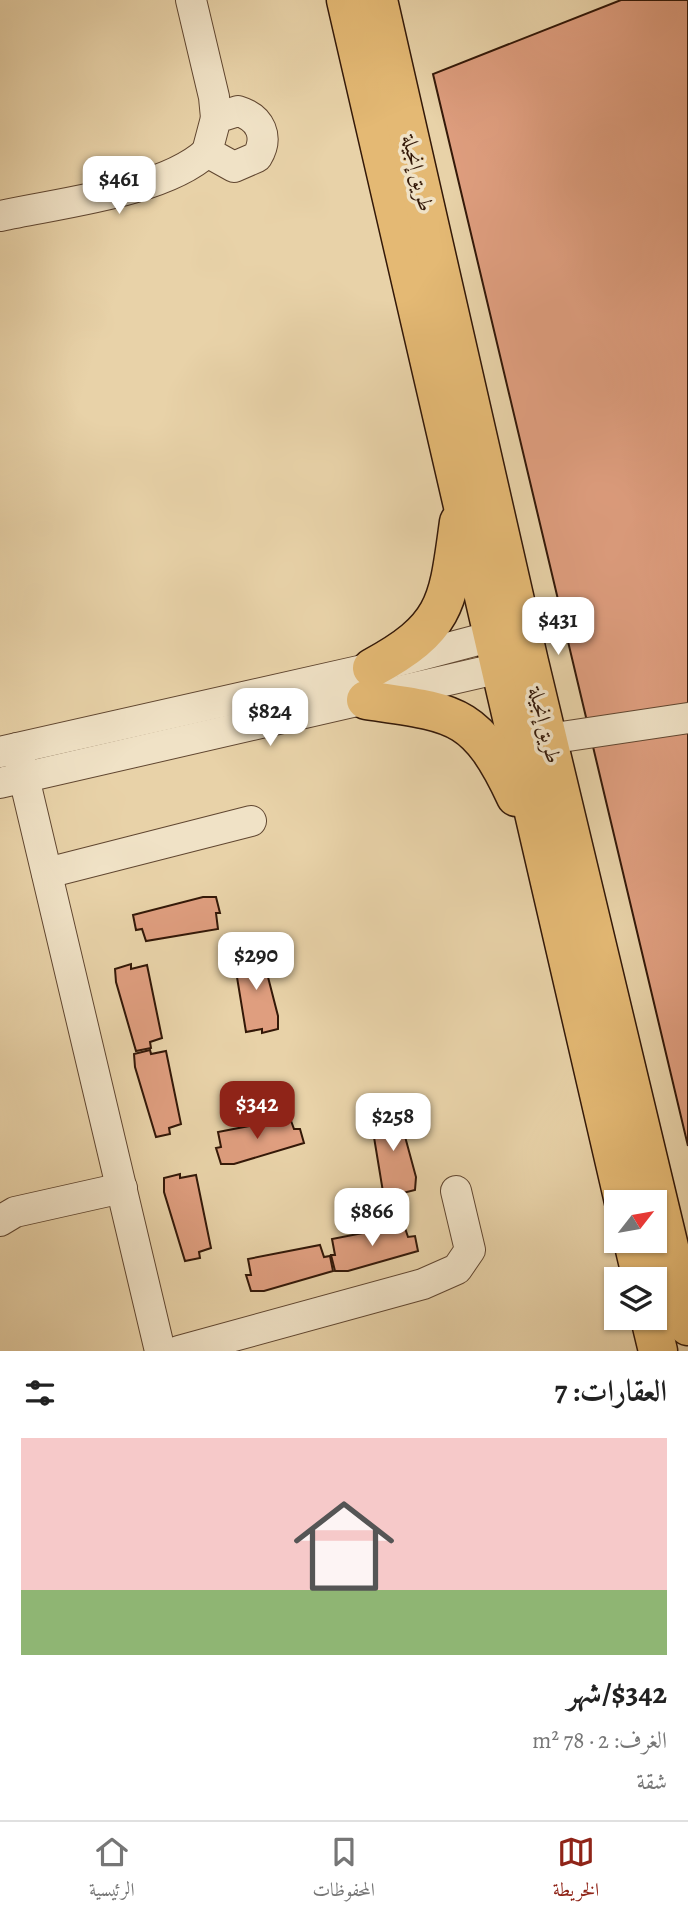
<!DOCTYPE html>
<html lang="ar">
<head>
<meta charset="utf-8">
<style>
  body { margin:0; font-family:Alegreya,Amiri,serif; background:#f2f2f2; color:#222; direction:rtl; height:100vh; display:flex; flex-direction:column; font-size:26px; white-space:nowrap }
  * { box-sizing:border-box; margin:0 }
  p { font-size:23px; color:#767676 }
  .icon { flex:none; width:38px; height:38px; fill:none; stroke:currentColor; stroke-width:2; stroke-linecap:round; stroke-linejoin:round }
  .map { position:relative; height:1351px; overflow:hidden; direction:ltr }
  .details { display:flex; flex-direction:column; background:#fff; flex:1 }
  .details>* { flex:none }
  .needle { width:46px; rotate:59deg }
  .fabs { position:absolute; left:604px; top:1190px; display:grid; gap:14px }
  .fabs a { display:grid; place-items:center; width:63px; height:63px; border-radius:0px; background:#fff; box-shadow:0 2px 5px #0004; font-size:35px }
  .price { position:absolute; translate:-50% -60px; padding:0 16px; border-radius:14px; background:#fff; color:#222; font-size:23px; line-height:46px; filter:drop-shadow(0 2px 4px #0008) }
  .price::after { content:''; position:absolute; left:50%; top:42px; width:21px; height:16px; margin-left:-10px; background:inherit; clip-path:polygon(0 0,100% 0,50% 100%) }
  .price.on { background:#8f2418; color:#fff }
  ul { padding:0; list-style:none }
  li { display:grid; align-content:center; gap:14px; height:371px; padding:0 21px }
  li span { display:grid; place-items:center; height:217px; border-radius:0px; color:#555 }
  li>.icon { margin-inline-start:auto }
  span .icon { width:126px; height:126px; fill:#fffc; stroke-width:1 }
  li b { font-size:30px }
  h2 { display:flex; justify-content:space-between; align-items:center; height:84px; padding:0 21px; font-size:30px }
  .menu { display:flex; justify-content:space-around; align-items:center; height:98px; border-top:2px solid #e0e0e0; background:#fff; font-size:19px; color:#767676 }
  .menu a { display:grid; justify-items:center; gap:4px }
  .menu .on { color:#8f2418 }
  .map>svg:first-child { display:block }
  .building { fill:#df9e7f; stroke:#331808; stroke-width:2 }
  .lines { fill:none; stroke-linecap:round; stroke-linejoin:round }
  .minor-casing { stroke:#604630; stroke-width:32 }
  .major-casing { stroke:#331808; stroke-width:41 }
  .minor { stroke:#f0e2c6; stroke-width:30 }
  .major { stroke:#e4b974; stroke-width:38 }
  .labels { text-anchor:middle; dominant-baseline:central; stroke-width:7; stroke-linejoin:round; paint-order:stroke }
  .street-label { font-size:21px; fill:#331808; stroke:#f0e2c6 }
</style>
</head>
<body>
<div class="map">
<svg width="688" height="1351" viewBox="0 0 688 1351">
  <rect width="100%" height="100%" fill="#e8d2a8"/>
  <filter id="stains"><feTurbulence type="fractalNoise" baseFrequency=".00286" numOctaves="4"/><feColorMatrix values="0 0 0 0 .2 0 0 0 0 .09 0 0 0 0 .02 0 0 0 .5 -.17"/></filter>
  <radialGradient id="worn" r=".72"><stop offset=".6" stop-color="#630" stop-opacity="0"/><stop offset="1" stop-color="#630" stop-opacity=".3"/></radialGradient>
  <g class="building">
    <polygon points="621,0 688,0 688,1146 433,74"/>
    <polygon points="203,897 216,897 220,913 216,913 218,929 146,941 142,929 136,930 133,915"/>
    <polygon points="260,946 278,1016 278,1029 262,1033 262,1029 246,1032 234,959 246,955 245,949"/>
    <polygon points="131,964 131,969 147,965 162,1038 150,1042 151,1048 136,1051 116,982 115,969"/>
    <polygon points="150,1050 151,1054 166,1051 181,1124 169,1128 170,1134 156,1137 135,1067 134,1054"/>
    <polygon points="397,1107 416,1177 415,1190 399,1194 399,1190 383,1192 371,1119 383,1116 382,1110"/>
    <polygon points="290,1118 294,1129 300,1129 304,1143 234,1164 221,1164 216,1148 221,1147 218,1132"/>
    <polygon points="180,1174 180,1178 196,1175 211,1248 199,1252 200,1258 185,1261 164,1192 164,1178"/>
    <polygon points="404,1225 408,1237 415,1236 418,1251 348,1271 335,1271 331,1255 335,1255 332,1239"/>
    <polygon points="320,1245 324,1257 330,1256 333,1271 264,1291 251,1291 246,1275 251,1275 248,1259"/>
  </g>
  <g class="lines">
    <defs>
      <g id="minor">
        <polyline points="191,0 214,97 216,118"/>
        <path d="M 238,111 C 261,118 269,137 257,157 L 234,167 L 207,152 L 216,118 Z"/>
        <path d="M 0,216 C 59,203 164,192 207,152"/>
        <polyline points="548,739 688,718"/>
        <polyline points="17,748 160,1351"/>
        <polyline points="0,752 372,668 512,631"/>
        <polyline points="0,783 522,663"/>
        <polyline points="47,873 251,821"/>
        <polyline points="0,1221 15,1212 122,1188"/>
        <polyline points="179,1351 423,1284 457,1269 470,1250 456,1191"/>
      </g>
      <g id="major">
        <polyline points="346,0 624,1202"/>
        <polyline points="378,0 529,662 688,1326"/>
        <path d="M 372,668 C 448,627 448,602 459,522"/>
        <path d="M 366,700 C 454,713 476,711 516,797"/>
        <polyline points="633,1241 642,1279"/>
        <polyline points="650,1318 658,1351"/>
      </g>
    </defs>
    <use href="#minor" class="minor-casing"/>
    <use href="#major" class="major-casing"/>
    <use href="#minor" class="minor"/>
    <use href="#major" class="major"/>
  </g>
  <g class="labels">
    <g class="street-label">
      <text transform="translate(418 173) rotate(77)">طريق إنجيلة</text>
      <text transform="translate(545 725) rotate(76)">طريق إنجيلة</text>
    </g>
  </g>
  <rect width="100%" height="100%" filter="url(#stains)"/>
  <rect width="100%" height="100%" fill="url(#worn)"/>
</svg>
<div class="fabs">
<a><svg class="needle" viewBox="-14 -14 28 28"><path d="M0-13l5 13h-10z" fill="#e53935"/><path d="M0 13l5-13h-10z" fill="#767676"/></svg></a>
<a><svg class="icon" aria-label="layers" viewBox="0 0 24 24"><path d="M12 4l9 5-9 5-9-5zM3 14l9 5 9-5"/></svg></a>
</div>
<b class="price" style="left:119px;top:216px">$461</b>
<b class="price" style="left:558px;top:657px">$431</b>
<b class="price" style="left:270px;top:748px">$824</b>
<b class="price" style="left:256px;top:992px">$290</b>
<b class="price on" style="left:257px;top:1141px">$342</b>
<b class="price" style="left:393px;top:1153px">$258</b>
<b class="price" style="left:372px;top:1248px">$866</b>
</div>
<section class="details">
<h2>العقارات: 7<svg class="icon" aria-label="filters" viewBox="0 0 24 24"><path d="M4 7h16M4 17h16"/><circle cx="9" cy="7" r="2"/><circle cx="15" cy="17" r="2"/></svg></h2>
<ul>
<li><span style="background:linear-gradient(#f6c9c9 70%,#8fb573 0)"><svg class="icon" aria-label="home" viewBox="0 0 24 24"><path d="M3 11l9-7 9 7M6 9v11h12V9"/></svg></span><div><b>$342/شهر</b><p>الغرف: 2 · 78 m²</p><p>شقة</p></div></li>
</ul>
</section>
<nav class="menu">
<a class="on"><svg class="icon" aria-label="map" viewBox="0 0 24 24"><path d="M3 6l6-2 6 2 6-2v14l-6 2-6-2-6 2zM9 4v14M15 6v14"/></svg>الخريطة</a>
<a><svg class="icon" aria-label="saved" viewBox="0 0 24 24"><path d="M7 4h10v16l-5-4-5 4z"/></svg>المحفوظات</a>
<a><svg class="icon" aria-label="home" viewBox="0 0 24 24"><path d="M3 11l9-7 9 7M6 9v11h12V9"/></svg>الرئيسية</a>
</nav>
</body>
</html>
